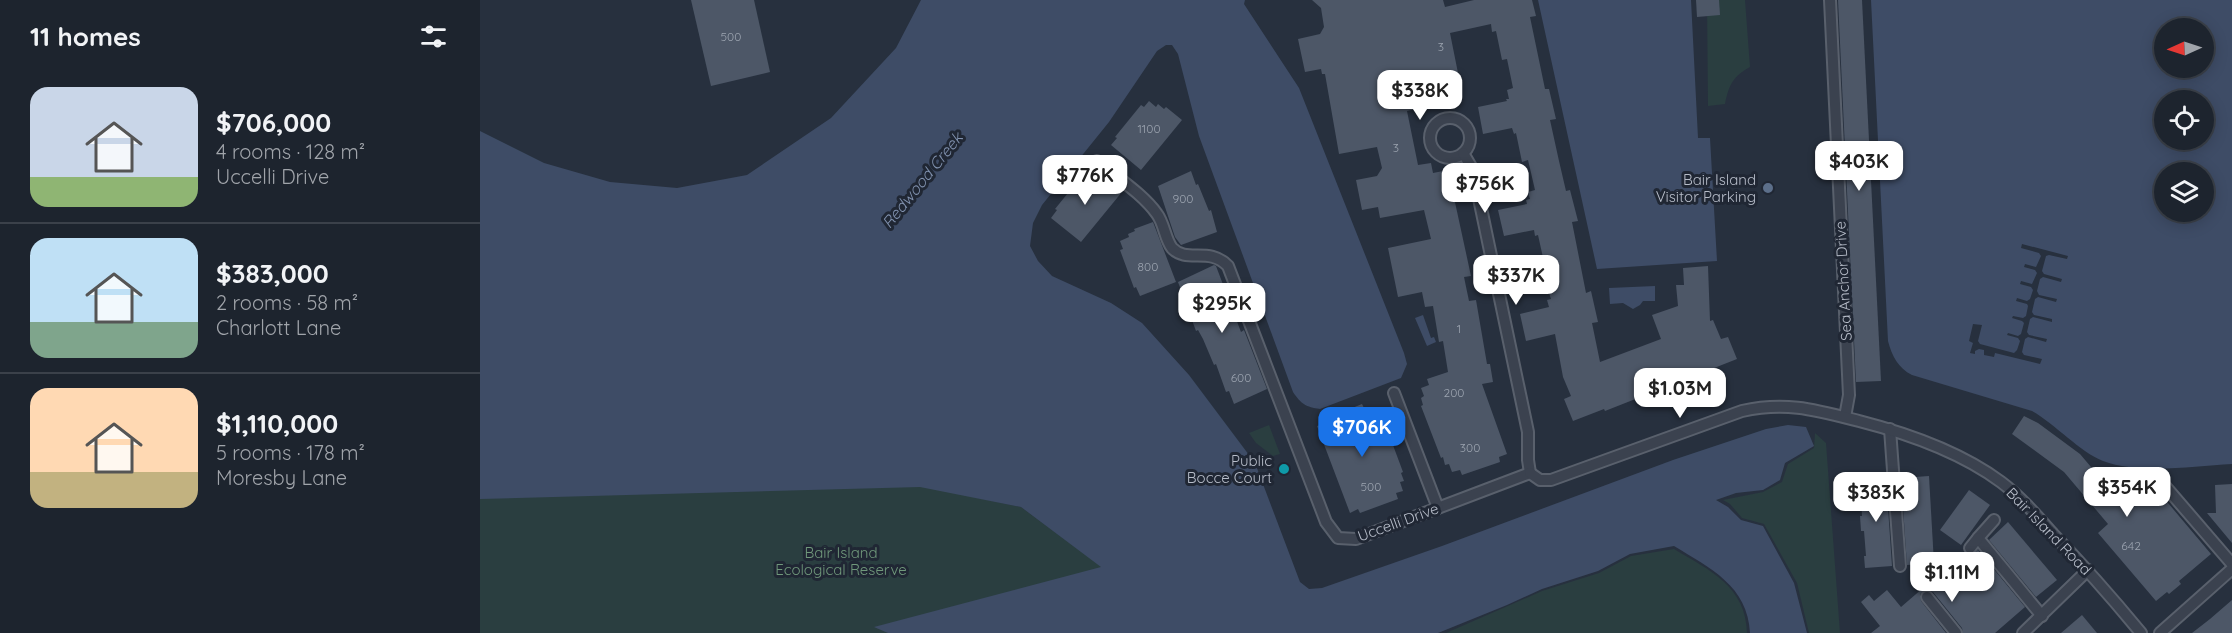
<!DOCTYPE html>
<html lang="en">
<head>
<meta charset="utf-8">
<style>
  body { margin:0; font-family:Quicksand,sans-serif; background:#2a303a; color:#f1f3f6; height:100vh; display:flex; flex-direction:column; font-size:22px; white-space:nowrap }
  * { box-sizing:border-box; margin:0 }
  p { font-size:20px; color:#a0a4aa }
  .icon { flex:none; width:33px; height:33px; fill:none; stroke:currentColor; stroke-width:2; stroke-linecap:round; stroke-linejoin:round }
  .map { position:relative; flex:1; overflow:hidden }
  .details { display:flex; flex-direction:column; background:#1d242e; width:480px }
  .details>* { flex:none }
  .needle { width:39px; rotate:267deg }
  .tools { position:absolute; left:1674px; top:18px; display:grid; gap:12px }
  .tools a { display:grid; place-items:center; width:60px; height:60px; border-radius:50%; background:#1d242e; box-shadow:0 3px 15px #0003,0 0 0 2px #3b414a; font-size:30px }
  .price { position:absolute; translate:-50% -51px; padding:0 14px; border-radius:12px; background:#fff; color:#222; font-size:20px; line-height:39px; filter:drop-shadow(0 2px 3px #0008) }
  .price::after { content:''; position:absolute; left:50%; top:36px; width:18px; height:14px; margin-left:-9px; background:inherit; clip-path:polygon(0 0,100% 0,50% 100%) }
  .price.on { background:#1a73e8; color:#fff }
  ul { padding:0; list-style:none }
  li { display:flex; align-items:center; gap:18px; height:150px; padding:0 30px }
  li+li { border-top:2px solid #3b414a }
  li span { display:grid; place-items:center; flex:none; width:168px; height:120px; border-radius:18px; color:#555 }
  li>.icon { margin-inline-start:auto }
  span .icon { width:72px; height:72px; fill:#fffc; stroke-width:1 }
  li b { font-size:26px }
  h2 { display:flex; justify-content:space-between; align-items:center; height:72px; padding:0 30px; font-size:26px }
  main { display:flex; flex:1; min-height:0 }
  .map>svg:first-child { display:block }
  .green { fill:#2a3e40 }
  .water { fill:#3e4c66; fill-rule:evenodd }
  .pier { fill:#27303e }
  .building { fill:#4d5767 }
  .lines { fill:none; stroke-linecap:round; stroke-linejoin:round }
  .minor-casing { stroke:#59606c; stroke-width:14 }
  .minor { stroke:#3b424f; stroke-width:10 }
  .service-dot { fill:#5c6f8a; stroke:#202734; stroke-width:2 }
  .culture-dot { fill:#0f9aa8; stroke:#202734; stroke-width:2 }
  .labels { text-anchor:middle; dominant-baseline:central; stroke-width:6; stroke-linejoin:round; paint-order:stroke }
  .number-label { font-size:12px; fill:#9ca4b0 }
  .poi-label { font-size:15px; fill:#b7bdc9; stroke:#202734; text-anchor:end }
  .street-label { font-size:15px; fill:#b7bdc9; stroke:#202734 }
  .park-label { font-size:15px; fill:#70987b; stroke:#202734 }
  .water-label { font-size:16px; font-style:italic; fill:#8192af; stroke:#202734 }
</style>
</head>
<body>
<main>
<section class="details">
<h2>11 homes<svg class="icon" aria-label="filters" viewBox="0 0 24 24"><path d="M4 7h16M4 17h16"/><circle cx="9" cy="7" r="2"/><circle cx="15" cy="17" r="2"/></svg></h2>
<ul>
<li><span style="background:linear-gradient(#c9d6e8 75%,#8fb573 0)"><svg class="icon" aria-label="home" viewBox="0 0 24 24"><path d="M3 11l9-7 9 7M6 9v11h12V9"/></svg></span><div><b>$706,000</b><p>4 rooms · 128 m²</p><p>Uccelli Drive</p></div></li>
<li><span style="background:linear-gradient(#bfe0f5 70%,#7fa58c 0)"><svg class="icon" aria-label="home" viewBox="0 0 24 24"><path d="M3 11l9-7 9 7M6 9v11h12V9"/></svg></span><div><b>$383,000</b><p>2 rooms · 58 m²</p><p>Charlott Lane</p></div></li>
<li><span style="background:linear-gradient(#ffd9b3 70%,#c2b280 0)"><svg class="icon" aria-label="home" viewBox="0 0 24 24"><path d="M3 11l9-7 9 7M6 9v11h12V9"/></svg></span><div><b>$1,110,000</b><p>5 rooms · 178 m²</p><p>Moresby Lane</p></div></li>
</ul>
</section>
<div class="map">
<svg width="1752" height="633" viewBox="0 0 1752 633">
  <rect width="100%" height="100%" fill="#27303e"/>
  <g class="green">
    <path d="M 1227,0 L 1265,0 L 1270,67 C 1253,76 1249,85 1245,104 L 1228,106 Z"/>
    <polygon points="789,425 800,454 793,456 776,443 769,433"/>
    <polygon points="1335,433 1346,443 1360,633 1329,633 1317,583 1284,524 1262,518 1250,504 1243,500 1283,492 1302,482 1308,464 1334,448"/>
    <polygon points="378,451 493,497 541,507 622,567 606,633 0,633 0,455"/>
    <path d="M 1194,549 C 1229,570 1266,586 1267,633 L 966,633 L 1062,591 L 1119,573 L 1151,556 Z"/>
  </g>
  <g class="water">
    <path d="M 441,0 L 765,0 L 764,4 L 819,88 L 924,353 L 927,364 L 921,378 L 840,409 C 826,407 821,404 813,392 L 719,136 L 698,54 L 692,45 L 686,45 L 677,51 L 629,122 L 562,205 L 553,223 L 550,246 L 558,261 L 572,276 L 631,303 L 662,323 L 709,375 L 775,463 L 820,582 L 829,589 L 842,588 L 962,546 L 1193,460 L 1286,429 L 1308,425 L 1326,427 L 1334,446 L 1305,463 L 1300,480 L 1283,490 L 1256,493 L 1236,500 L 1248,507 L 1261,520 L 1283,526 L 1314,583 L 1327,633 L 1270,633 C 1268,586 1230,568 1194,546 L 1150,554 L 1118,571 L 1062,589 L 1027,605 L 958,633 L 408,633 L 394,627 L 621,567 L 541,507 L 440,487 L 0,499 L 0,131 L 64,163 L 130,182 L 197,188 L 267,175 L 351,118 L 416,48 Z"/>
    <polygon points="1058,0 1211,0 1218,138 1230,138 1237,261 1117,269"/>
    <path d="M 1391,0 L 1752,0 L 1752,464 C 1713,466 1661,475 1623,461 C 1600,452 1575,424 1552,411 L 1432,375 C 1418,368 1412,356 1408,341 ZM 1684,28 L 1724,28 L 1724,68 L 1684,68 ZM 1684,100 L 1724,100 L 1724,140 L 1684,140 ZM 1684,172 L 1724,172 L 1724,212 L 1684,212 Z"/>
    <polygon points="1175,286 1175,301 1163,301 1160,305 1153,309 1143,303 1130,304 1129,288"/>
    <polygon points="943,315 951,338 954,337 956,342 947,346 935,318"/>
  </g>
  <polygon class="pier" points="1542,244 1588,256 1587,259 1569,255 1566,256 1562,271 1564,274 1582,279 1581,282 1563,277 1560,279 1557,291 1559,295 1577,299 1576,302 1558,297 1555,299 1552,312 1554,315 1572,319 1572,322 1553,317 1550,319 1547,332 1549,335 1567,339 1566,342 1548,337 1545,339 1542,352 1544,355 1562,359 1560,364 1515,353 1514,357 1504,355 1504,350 1499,349 1495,351 1495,354 1490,353 1493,343 1489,341 1493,324 1502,325 1498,341 1500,344 1534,353 1537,350 1540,341 1538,338 1527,335 1528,333 1538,336 1541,334 1544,323 1542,321 1532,318 1533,316 1543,318 1546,316 1548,306 1547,304 1536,301 1537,298 1547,301 1550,299 1553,290 1551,287 1540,284 1541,281 1552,284 1557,273 1555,270 1544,267 1545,264 1556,267 1561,256 1559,253 1541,248"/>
  <g class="building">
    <polygon points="211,0 274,0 290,72 231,86"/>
    <polygon points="832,0 963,0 965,7 994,0 1052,0 1056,16 1050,17 1065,89 1069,89 1076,119 1070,120 1079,161 1086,191 1090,190 1098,221 1092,222 1106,293 1111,291 1118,322 1112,323 1120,362 1181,339 1172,315 1198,306 1196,285 1204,285 1203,268 1228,266 1230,321 1233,320 1241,339 1248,337 1257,359 1125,411 1124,409 1093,421 1084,399 1091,396 1083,377 1075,334 1046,341 1040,314 1069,307 1067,300 1071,299 1069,293 1075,291 1068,261 1064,262 1058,235 1055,236 1054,230 1024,236 1018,210 1047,204 1046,200 1050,199 1048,192 1055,190 1048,160 1042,162 1036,133 1034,134 1032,128 1003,134 998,107 1027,101 1026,99 1029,99 1027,90 1033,88 1027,59 1022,60 1016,31 1012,32 1011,24 970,33 982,93 959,97 960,104 927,111 938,165 951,163 953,173 968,170 991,276 984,277 989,301 996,300 1007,364 1010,364 1013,382 1002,384 1027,454 1019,457 1020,462 982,475 980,470 972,472 969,464 965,465 963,457 961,458 941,406 943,405 941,398 944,396 941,388 949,385 947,379 968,372 963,341 959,342 953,306 945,307 942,292 918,297 908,248 951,239 944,210 900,218 898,207 882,210 876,180 897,176 902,168 897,147 859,154 845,74 842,74 841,69 825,72 818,39 840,34 844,27 841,8"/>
    <polygon points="1216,0 1239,0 1240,15 1217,17"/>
    <polygon points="1358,0 1382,0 1401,381 1376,382"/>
    <polygon points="669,101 676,107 678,104 684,109 686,107 702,120 661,170 631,145 637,138 635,137 661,105 664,107"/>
    <polygon points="711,171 716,185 718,184 729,211 731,210 737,232 701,245 695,237 678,186"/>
    <polygon points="609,173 616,179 619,176 624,181 626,179 642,192 601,242 571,218 577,210 575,209 601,177 604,180"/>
    <polygon points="673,222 696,282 660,296 656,287 654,288 640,250 643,249 640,241 649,237 648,234 655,231 654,229"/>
    <polygon points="734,265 736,266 761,332 764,330 787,389 754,404 749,391 746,392 736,364 734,365 723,339 718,330 716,331 698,282"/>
    <polygon points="882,404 885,410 892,407 895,416 899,414 902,422 904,421 923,472 921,473 924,481 920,482 923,491 916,493 918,499 880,513 878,509 870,513 837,426 846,423 845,419"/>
    <polygon points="1544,416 1558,423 1600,454 1645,507 1672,484 1731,554 1699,581 1701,584 1689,594 1687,592 1676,601 1618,533 1628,524 1584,472 1532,434"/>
    <polygon points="1449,476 1454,563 1427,565 1421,478"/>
    <polygon points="1397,477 1398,479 1406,479 1412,566 1385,568 1384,556 1386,556 1384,531 1381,531 1380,516 1382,516 1380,478"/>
    <polygon points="1752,484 1752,543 1727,513 1736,513 1735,485"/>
    <polygon points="1489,490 1510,505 1481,545 1460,530"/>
    <polygon points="1528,522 1577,580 1556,597 1509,540"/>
    <polygon points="1498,550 1545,607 1515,633 1483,633 1482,628 1453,592 1446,590 1440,594 1441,601 1466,633 1391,633 1400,626 1381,602 1389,595 1394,601 1407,590 1421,607 1450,582 1455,586 1470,574 1472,576 1492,558 1490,556"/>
    <polygon points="1752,600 1752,633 1712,633 1730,619"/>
    <polygon points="1602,615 1617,633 1581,633"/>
  </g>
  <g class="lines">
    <defs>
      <g id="minor">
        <polyline points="1350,0 1369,395 1365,417"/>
        <circle cx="970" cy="138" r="20"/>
        <polyline points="983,153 993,170 1048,432 1048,460 1050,473"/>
        <path d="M 617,161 C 636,177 663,194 677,214 C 684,223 685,239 692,248 C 707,264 729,246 748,266 L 846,522 L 858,538 L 876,539 L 1050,473"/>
        <polyline points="914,393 958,508"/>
        <polyline points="1410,429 1420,566"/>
        <path d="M 1050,473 L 1060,480 L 1071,480 L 1262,411 C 1306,401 1336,410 1379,421 C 1426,433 1482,453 1521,482 C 1541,497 1557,516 1573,534 C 1604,566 1633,599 1661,633"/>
        <polyline points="1685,486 1752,564"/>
        <polyline points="1514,520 1498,538 1562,616"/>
        <polyline points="1490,548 1498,538"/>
        <polyline points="1447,597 1476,633"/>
        <polyline points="1543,633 1608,570"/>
        <polyline points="1680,633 1752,569"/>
      </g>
    </defs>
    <use href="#minor" class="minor-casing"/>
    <use href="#minor" class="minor"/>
  </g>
  <circle class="service-dot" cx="1288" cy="188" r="6"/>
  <circle class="culture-dot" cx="804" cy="469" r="6"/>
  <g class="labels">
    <g class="number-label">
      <text x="251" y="36">500</text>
      <text x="961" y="46">3</text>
      <text x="669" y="128">1100</text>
      <text x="916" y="147">3</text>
      <text x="703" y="198">900</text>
      <text x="668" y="266">800</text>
      <text x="979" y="328">1</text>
      <text x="761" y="377">600</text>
      <text x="974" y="392">200</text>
      <text x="990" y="447">300</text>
      <text x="891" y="486">500</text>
      <text x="1651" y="545">642</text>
    </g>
    <g class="poi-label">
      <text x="1276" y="179">Bair Island<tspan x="1276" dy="17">Visitor Parking</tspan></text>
      <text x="792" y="460">Public<tspan x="792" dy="17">Bocce Court</tspan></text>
    </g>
    <g class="street-label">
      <text transform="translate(1363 281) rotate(-93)">Sea Anchor Drive</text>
      <text transform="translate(918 522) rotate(-20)">Uccelli Drive</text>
      <text transform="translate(1569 531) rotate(46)">Bair Island Road</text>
    </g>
    <g class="park-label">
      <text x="361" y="552">Bair Island<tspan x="361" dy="17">Ecological Reserve</tspan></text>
    </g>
    <g class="water-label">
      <text transform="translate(442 180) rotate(-51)">Redwood Creek</text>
    </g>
  </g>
</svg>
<div class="tools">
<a><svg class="needle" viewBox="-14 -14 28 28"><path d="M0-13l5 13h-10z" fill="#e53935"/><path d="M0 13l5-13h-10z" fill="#a0a4aa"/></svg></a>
<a><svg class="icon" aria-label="locate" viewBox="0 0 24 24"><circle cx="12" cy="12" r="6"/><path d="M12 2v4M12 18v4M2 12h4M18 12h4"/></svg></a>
<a><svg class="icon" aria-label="layers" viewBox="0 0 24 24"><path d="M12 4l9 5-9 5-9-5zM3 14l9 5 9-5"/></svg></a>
</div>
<b class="price" style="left:940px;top:121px">$338K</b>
<b class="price" style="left:1379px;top:192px">$403K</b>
<b class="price" style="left:605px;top:206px">$776K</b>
<b class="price" style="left:1005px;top:214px">$756K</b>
<b class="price" style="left:1036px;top:306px">$337K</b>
<b class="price" style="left:742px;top:334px">$295K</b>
<b class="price" style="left:1200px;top:419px">$1.03M</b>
<b class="price on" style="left:882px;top:458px">$706K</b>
<b class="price" style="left:1647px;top:518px">$354K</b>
<b class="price" style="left:1396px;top:523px">$383K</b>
<b class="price" style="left:1472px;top:603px">$1.11M</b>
</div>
</main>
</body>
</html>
